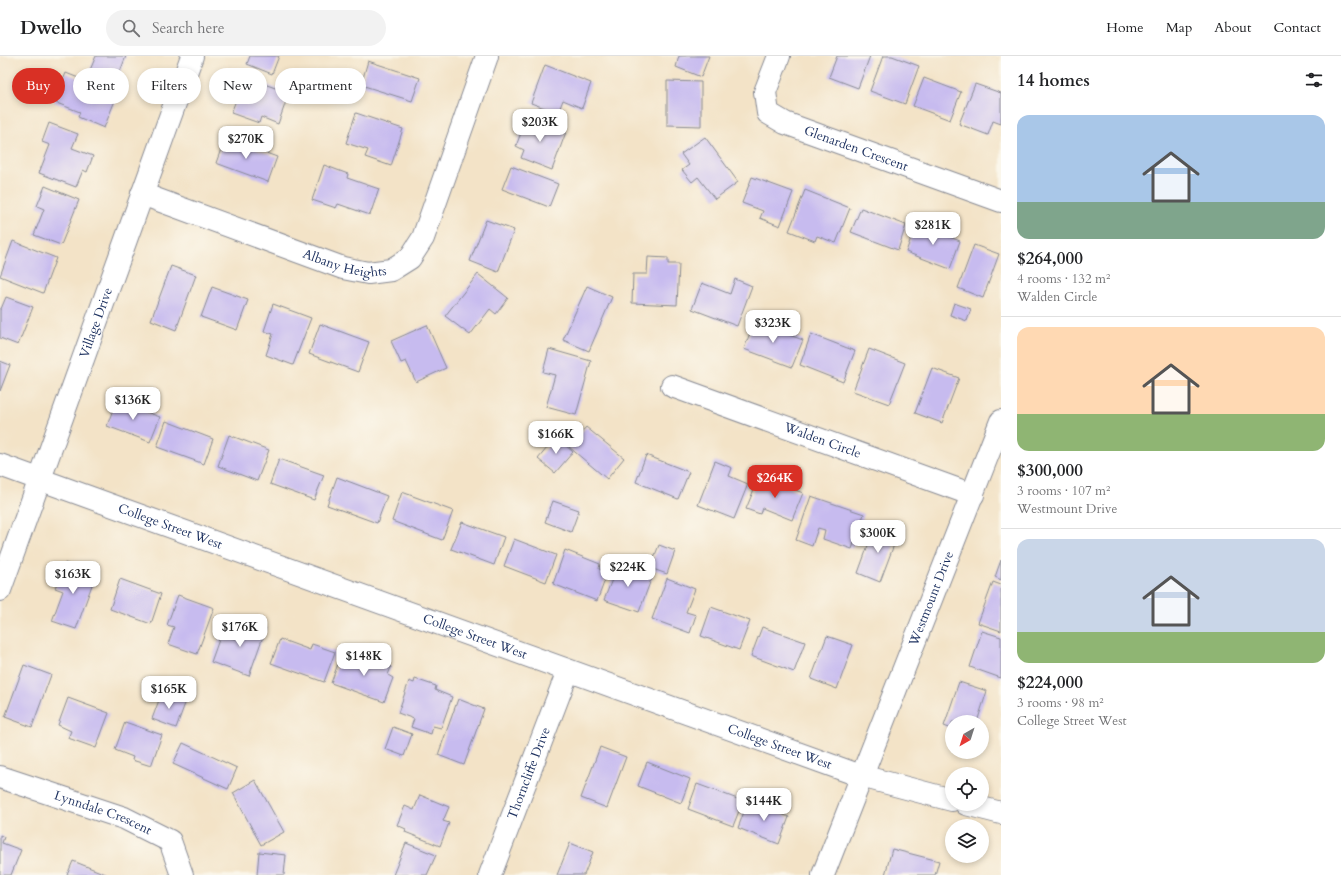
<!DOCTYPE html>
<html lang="en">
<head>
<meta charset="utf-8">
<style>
  body { margin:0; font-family:Cardo,serif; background:#f2f2f2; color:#202124; height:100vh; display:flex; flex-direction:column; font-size:15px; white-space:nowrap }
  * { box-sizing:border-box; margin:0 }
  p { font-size:13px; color:#757577 }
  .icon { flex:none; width:22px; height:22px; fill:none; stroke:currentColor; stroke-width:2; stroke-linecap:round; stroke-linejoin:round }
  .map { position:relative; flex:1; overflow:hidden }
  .details { display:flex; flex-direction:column; background:#fff; width:340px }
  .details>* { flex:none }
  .banner { position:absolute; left:12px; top:12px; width:380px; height:36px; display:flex; gap:8px }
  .needle { width:26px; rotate:219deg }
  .tools { position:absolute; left:945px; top:659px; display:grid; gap:8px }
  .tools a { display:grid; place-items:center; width:44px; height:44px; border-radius:50%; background:#fff; box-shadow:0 2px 6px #0003; font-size:20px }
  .price { position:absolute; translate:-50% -34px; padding:0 9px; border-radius:8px; background:#fff; color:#222; font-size:13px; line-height:26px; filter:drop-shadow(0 1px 2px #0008) }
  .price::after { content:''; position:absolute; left:50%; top:24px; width:12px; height:9px; margin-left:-6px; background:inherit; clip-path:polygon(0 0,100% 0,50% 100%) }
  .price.on { background:#d93025; color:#fff }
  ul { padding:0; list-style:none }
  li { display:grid; align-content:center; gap:8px; height:212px; padding:0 16px }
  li+li { border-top:1px solid #e0e0e0 }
  li span { display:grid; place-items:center; height:124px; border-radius:12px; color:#555 }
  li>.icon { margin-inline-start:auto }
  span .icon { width:72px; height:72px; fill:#fffc; stroke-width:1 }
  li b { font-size:17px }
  h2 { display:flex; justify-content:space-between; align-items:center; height:48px; padding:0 16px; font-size:17px }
  .chip { padding:0 14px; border-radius:18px; background:#fff; box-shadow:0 2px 6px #0003; font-size:14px; line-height:36px }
  .chip.on { background:#d93025; color:#fff }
  header { display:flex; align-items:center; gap:24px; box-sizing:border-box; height:56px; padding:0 20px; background:#fff; border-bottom:1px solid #e0e0e0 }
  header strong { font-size:19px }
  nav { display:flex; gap:22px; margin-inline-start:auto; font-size:14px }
  .search { width:280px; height:36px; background:#f2f2f2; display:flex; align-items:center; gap:10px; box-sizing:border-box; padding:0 14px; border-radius:22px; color:#757577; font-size:15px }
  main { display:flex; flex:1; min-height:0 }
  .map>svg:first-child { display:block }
  .building { fill:#c7bbef }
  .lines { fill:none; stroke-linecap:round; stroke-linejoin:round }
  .minor-casing { stroke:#878992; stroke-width:24 }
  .minor { stroke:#fff; stroke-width:22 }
  .labels { text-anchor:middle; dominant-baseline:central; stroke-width:4; stroke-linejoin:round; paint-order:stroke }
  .street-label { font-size:13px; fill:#1b2f5e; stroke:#fbf7ec }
</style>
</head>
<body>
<header>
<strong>Dwello</strong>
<div class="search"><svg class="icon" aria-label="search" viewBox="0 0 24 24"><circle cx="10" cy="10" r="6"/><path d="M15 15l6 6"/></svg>Search here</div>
<nav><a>Home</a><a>Map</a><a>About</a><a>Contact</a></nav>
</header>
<main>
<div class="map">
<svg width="1001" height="819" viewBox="0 0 1001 819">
  <rect width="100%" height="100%" fill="#fbf7ec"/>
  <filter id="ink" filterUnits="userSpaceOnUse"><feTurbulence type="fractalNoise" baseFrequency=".025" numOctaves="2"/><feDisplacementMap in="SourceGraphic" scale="8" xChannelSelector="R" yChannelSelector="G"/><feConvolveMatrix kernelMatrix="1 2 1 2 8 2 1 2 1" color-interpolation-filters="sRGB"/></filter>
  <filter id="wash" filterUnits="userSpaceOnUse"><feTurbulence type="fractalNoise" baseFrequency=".012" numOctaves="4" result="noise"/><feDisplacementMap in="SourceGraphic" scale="16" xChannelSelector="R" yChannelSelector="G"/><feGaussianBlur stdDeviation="0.9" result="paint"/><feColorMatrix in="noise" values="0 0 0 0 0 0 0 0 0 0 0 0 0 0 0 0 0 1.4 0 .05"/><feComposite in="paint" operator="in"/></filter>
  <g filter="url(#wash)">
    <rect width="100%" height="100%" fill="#f3e3c7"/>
    <g id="blocks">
      <g class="building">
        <polygon points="96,0 126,0 117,24 90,14"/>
        <polygon points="250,0 279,0 272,18 247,8"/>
        <polygon points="679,0 709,0 701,21 676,11"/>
        <polygon points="837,0 870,0 858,32 829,21"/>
        <polygon points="883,0 892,0 919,10 905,48 870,35"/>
        <polygon points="368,5 420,22 412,45 361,29"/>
        <polygon points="545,9 591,27 582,52 563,44 558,57 531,47"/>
        <polygon points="66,17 91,27 94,21 120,32 104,72 78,61 80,56 54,46"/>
        <polygon points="245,21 289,37 278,68 261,61 259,67 231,57"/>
        <polygon points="924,22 961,36 950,64 913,50"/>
        <polygon points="667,25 701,26 701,70 667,69"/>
        <polygon points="975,28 1001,37 1001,68 993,65 988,79 959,68"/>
        <polygon points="356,57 403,73 391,110 365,101 368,94 346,87"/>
        <polygon points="527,61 566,76 552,114 521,102 524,94 516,90"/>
        <polygon points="49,67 78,78 72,92 93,100 87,116 83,114 76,131 39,117 50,89 42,86"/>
        <polygon points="705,81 738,126 715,143 698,121 692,126 682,114 689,109 681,98"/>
        <polygon points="225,82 277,101 268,126 216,107"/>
        <polygon points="324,109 348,118 347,122 379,133 370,159 338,148 336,152 312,144"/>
        <polygon points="511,110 558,128 549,151 502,133"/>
        <polygon points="752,121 793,136 780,170 760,162 763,155 742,147"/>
        <polygon points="45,130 79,144 61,189 34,179 44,153 37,150"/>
        <polygon points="805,134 850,152 836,187 817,180 815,185 789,175"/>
        <polygon points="861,152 906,169 898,194 851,176"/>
        <polygon points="486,164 514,174 498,216 470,205"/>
        <polygon points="916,168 960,185 950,213 906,196"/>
        <polygon points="13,185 56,202 43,237 0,220"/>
        <polygon points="974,189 999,198 983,242 958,232"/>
        <polygon points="648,201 668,202 668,208 679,208 677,249 632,247 633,218 647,218"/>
        <polygon points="171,210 196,219 176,274 151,264"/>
        <polygon points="478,218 508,242 496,258 490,253 470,279 445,260"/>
        <polygon points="735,223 752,230 737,270 692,253 702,227 730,238"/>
        <polygon points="587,230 612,241 589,295 563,284"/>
        <polygon points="212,231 248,244 237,274 201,261"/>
        <polygon points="6,241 33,251 18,289 0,282 0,253 1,253"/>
        <polygon points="954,247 971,253 967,265 950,259"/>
        <polygon points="273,248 311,262 293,309 266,299 273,278 264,275"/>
        <polygon points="754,266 803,284 792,311 744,293"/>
        <polygon points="320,268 369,286 358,316 309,298"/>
        <polygon points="427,269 446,312 416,326 406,305 401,307 391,285"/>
        <polygon points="811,278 855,295 843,326 800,309"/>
        <polygon points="549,293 591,305 576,359 546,351 555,319 543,316"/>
        <polygon points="869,293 905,307 889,348 853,335"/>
        <polygon points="0,305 10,309 0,335"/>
        <polygon points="932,312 959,322 942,367 915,357"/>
        <polygon points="116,345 160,361 150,386 107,370"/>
        <polygon points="166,365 213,383 204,408 157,391"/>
        <polygon points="586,371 624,402 607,423 569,391"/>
        <polygon points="229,379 269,394 257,425 218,410"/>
        <polygon points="556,381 573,396 555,417 538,403"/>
        <polygon points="646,399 689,416 678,443 636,426"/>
        <polygon points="279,403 324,419 314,444 270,428"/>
        <polygon points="715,405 732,412 729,420 748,428 734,463 698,449"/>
        <polygon points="337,421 387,440 377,467 327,449"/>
        <polygon points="768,423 803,437 792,464 762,452 760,458 746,453 757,426 765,430"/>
        <polygon points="402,436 453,455 442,484 392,465"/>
        <polygon points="811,440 864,458 852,493 823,483 825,474 818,472 812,490 796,484"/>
        <polygon points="553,445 579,454 571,476 545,466"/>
        <polygon points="462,466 504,481 494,509 451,493"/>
        <polygon points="875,470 898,478 880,526 858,517"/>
        <polygon points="514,483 556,499 546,526 504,510"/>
        <polygon points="659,489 675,495 667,518 650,512"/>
        <polygon points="565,494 600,508 599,513 608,516 597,545 553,528"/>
        <polygon points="1001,504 1001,524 995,521"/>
        <polygon points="65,507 96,518 76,573 52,565 63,535 55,532"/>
        <polygon points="618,508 652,521 639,556 604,544"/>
        <polygon points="667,522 695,533 686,556 696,559 690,577 652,563"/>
        <polygon points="120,523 161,538 151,568 110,553"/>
        <polygon points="993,526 1001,529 1001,575 978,567"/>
        <polygon points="178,539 214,552 197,598 168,588 174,571 167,569"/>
        <polygon points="711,551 750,565 739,594 701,580"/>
        <polygon points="242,563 266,572 249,620 211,606 221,578 235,583"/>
        <polygon points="762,571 805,586 794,616 751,600"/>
        <polygon points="982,575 1001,581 1001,622 970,611"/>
        <polygon points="827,580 853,589 837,633 811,623"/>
        <polygon points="280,583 310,594 312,588 335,596 324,626 271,607"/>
        <polygon points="353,598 391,611 388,619 393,622 384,646 331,627 340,602 350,606"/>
        <polygon points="24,609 51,619 32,671 5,661"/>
        <polygon points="415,623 436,630 435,634 452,641 441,672 433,670 431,678 411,671 414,663 398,657 409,625 414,627"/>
        <polygon points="959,626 987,635 977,666 952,666 952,673 944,670"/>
        <polygon points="162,636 186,645 176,672 152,663"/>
        <polygon points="68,642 109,657 96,692 68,682 71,675 58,669"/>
        <polygon points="458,643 484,653 464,709 438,699"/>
        <polygon points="125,666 162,679 151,710 132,704 133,701 115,694"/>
        <polygon points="393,671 412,678 404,700 385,693"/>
        <polygon points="183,687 237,712 228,733 173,708"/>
        <polygon points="600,691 626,701 607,752 581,742"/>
        <polygon points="647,706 690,723 681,747 638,730"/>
        <polygon points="255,724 284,776 261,789 233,737"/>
        <polygon points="697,728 743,745 733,770 688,753"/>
        <polygon points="420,739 449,751 443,765 449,767 440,790 405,776 406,773 397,769 405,750 414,754"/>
        <polygon points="748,745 789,761 779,788 738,772"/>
        <polygon points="0,779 4,781 2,787 21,794 11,819 0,819"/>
        <polygon points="406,787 436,799 427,819 393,819"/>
        <polygon points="570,787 593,796 584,819 557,819"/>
        <polygon points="892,793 939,805 935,819 885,819"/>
        <polygon points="259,796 286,799 284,819 257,819"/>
        <polygon points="73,805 108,819 67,819"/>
      </g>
    </g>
  </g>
  <g filter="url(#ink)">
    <use href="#blocks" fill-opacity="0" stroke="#878992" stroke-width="1"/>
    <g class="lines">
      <defs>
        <g id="minor">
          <path id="s1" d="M 779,0 L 765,36 L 768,57 L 785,67 L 1001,145"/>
          <path id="s2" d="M 142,138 L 343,212 L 368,217 L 391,214 L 410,202 L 423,182 L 487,0"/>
          <path id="s3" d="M 672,330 L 973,439"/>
          <path id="s4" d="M 0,409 L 861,720 L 952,744"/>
          <path id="s5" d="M 0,534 L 192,0"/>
          <path id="s6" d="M 0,721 L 124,762 L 170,785 L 182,819"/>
          <polyline points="966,748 1001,757"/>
          <path id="s7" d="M 490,819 L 568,615"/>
          <path id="s8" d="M 823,819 L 1001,365"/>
        </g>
      </defs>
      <use href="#minor" class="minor-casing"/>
      <use href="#minor" class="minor"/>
    </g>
  </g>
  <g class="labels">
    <g class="street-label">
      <text stroke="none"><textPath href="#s1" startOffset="155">Glenarden Crescent</textPath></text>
      <text stroke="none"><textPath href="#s2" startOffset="215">Albany Heights</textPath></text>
      <text stroke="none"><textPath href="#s5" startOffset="284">Village Drive</textPath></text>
      <text stroke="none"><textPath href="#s3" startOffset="160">Walden Circle</textPath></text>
      <text stroke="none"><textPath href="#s4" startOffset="181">College Street West</textPath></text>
      <text stroke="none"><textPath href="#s8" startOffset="297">Westmount Drive</textPath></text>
      <text stroke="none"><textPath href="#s4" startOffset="505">College Street West</textPath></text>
      <text stroke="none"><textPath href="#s4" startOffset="829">College Street West</textPath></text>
      <text stroke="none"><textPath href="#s7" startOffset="109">Thorncliffe Drive</textPath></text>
      <text stroke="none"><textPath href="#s6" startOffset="109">Lynndale Crescent</textPath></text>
    </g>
  </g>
</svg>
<div class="tools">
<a><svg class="needle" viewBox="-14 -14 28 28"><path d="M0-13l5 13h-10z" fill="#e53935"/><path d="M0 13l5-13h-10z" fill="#757577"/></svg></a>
<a><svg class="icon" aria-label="locate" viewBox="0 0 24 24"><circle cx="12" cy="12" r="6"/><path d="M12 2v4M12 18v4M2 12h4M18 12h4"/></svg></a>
<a><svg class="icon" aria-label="layers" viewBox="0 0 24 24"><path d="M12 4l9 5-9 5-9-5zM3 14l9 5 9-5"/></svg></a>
</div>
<b class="price" style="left:540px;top:87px">$203K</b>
<b class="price" style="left:246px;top:104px">$270K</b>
<b class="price" style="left:933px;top:190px">$281K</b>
<b class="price" style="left:773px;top:288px">$323K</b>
<b class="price" style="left:133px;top:365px">$136K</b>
<b class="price" style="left:556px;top:399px">$166K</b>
<b class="price on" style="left:775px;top:443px">$264K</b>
<b class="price" style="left:878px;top:498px">$300K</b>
<b class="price" style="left:628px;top:532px">$224K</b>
<b class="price" style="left:73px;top:539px">$163K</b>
<b class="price" style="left:240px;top:592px">$176K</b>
<b class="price" style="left:364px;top:621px">$148K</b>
<b class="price" style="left:169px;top:654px">$165K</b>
<b class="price" style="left:764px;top:766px">$144K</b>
<div class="banner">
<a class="chip on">Buy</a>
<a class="chip">Rent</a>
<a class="chip">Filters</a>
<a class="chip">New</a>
<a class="chip">Apartment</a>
</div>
</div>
<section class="details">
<h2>14 homes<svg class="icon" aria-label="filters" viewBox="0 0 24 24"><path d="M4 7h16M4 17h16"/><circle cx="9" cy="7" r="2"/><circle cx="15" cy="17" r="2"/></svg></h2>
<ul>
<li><span style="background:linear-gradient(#a9c7e8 70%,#7fa58c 0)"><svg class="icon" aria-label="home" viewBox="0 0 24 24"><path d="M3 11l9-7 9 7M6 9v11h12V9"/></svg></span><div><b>$264,000</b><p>4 rooms · 132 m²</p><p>Walden Circle</p></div></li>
<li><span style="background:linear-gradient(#ffd9b3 70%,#8fb573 0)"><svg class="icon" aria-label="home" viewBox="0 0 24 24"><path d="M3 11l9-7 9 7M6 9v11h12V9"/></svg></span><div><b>$300,000</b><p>3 rooms · 107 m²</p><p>Westmount Drive</p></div></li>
<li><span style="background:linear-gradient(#c9d6e8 75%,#8fb573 0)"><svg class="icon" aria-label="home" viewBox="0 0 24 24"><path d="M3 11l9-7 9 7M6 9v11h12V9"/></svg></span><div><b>$224,000</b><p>3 rooms · 98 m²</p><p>College Street West</p></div></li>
</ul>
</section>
</main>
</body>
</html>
